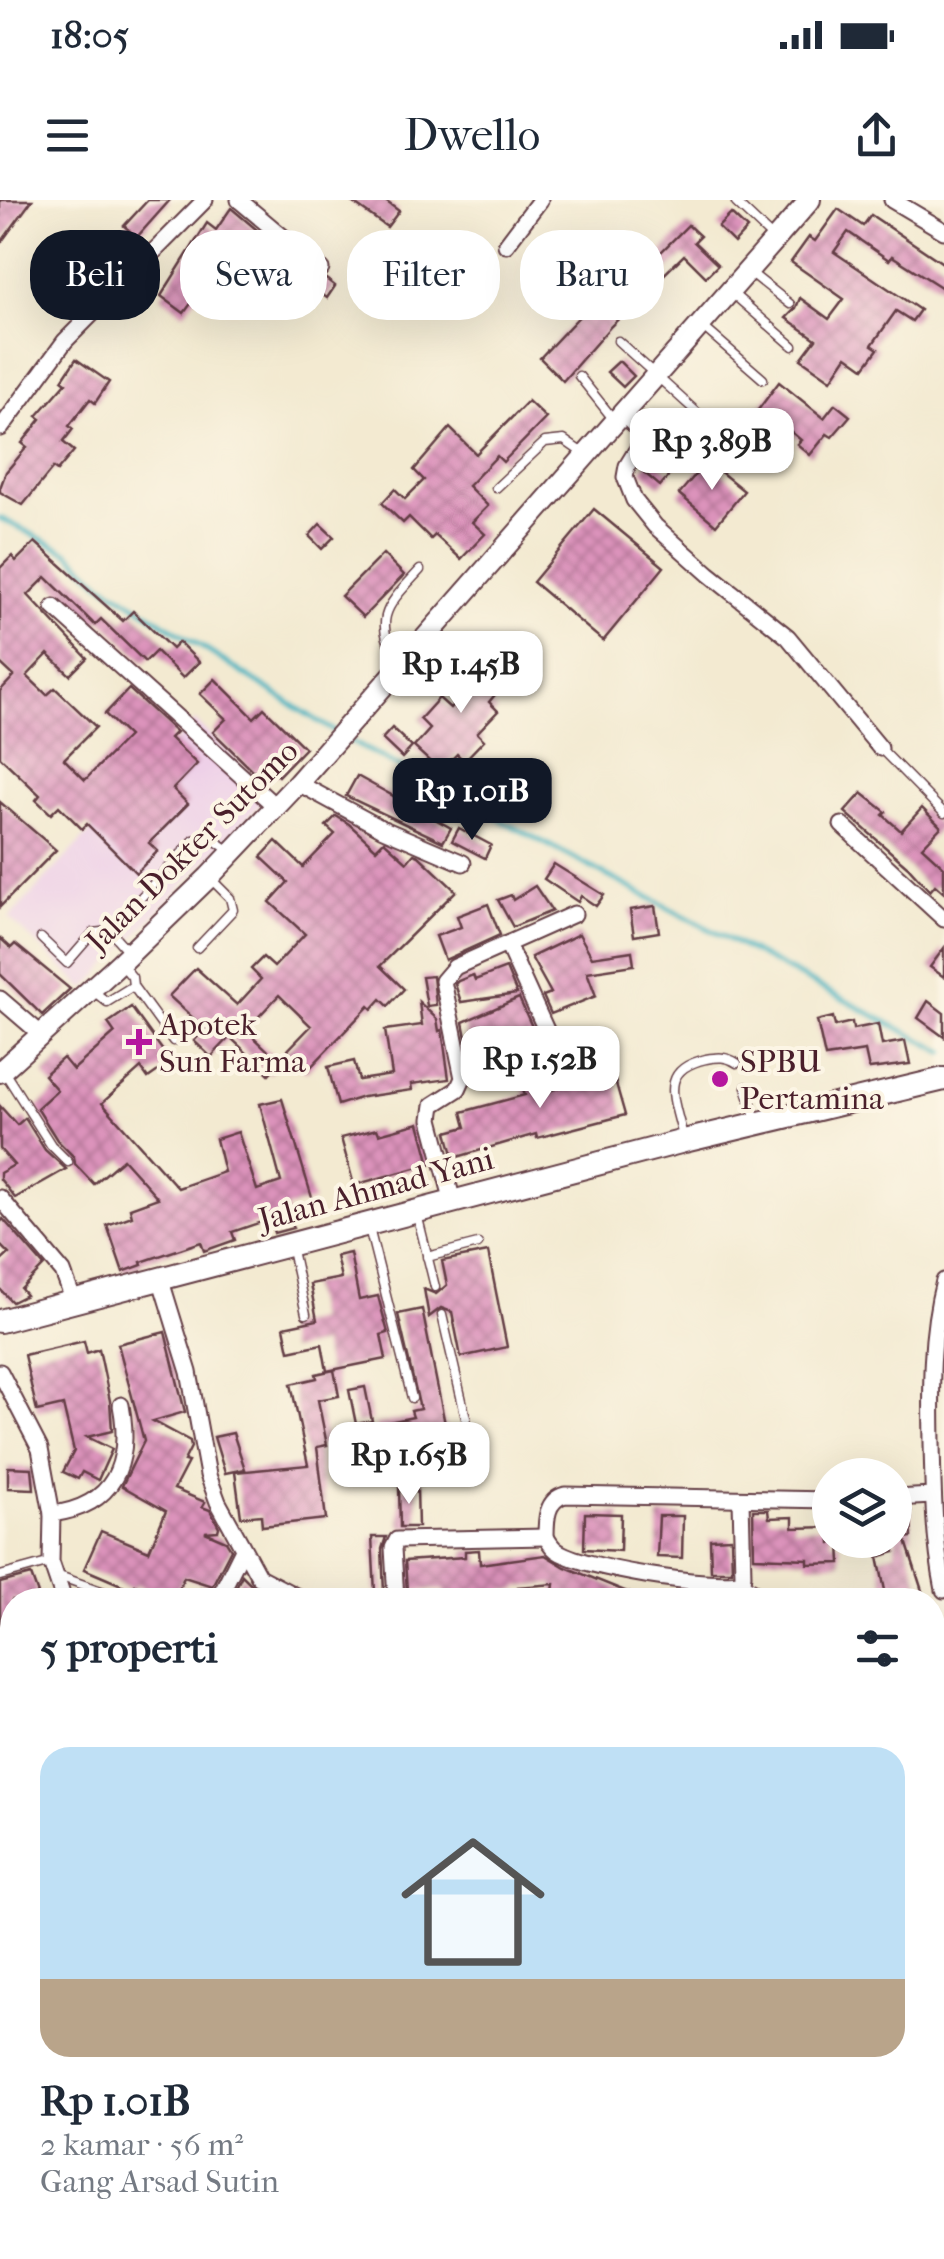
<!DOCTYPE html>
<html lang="id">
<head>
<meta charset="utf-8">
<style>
  body { margin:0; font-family:"IM FELL French Canon",serif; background:#f2f2f3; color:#1f2937; height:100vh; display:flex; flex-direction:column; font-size:38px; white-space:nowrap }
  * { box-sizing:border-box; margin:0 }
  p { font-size:32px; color:#747a83 }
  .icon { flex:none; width:55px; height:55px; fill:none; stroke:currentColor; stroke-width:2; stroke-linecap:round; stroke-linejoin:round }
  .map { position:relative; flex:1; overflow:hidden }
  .drawer { position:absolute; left:0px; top:1388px; width:945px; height:672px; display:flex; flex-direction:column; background:#fff; border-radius:40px 40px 0 0; box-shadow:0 10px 40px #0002 }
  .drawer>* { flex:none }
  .guide { position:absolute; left:30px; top:30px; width:885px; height:90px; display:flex; gap:20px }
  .fabs { position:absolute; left:812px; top:1258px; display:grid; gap:20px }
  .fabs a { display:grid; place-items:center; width:100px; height:100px; border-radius:50%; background:#fff; box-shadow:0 10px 40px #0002; font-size:50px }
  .price { position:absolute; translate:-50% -85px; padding:0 22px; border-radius:20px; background:#fff; color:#222; font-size:32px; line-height:65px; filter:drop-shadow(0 2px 5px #0008) }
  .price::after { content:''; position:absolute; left:50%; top:60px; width:30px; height:22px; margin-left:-15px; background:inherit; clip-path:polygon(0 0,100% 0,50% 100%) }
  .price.active { background:#111827; color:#fff }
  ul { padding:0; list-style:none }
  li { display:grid; align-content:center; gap:20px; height:530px; padding:0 40px }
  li+li { border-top:2px solid #e0e1e3 }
  li span { display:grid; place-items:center; height:310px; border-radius:30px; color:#555 }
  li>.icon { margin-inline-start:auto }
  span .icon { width:180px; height:180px; fill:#fffc; stroke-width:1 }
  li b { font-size:42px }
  h2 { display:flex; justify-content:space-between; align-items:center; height:120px; padding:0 40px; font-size:42px }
  .pill { padding:0 35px; border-radius:40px; background:#fff; box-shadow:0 10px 40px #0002; font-size:35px; line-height:90px }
  .pill.active { background:#111827; color:#fff }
  .status { display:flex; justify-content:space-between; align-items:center; height:70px; padding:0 50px; background:#fff; direction:ltr }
  .status svg { height:28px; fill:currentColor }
  header { display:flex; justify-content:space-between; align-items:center; height:130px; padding:0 40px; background:#fff; font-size:45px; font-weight:600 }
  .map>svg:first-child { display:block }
  .built { fill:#eed0e8 }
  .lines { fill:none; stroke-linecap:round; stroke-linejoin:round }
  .stream { stroke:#46b4c1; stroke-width:5 }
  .building { fill:url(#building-cross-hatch) }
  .lane-casing { stroke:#633d44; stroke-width:11 }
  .street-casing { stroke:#633d44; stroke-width:19 }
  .secondary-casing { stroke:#633d44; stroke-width:24 }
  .primary-casing { stroke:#633d44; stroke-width:26 }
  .lane { stroke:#fff; stroke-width:8 }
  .street { stroke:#fff; stroke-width:15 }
  .secondary { stroke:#fff; stroke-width:20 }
  .primary { stroke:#fff; stroke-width:22 }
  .poi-dot { fill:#b5179e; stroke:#fcf5e5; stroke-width:4 }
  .labels { text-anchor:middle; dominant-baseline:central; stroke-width:8; stroke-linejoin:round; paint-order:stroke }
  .street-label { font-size:32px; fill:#4a1f2b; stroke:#fcf5e5 }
  .poi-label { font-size:32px; fill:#4a1f2b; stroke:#fcf5e5; text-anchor:start }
</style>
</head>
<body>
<div class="status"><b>18:05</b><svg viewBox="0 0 49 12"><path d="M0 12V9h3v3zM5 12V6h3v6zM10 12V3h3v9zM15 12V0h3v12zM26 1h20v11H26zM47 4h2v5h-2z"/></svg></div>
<header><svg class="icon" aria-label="menu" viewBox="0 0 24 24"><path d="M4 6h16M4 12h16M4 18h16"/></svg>Dwello<svg class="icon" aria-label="share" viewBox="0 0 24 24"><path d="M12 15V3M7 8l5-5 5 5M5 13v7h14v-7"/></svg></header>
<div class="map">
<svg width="944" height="2059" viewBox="0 0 944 2059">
  <defs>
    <pattern id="building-cross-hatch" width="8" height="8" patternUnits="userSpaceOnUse" patternTransform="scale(2.5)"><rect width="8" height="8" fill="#dc93bb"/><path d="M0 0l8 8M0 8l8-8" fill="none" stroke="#b47798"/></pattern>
  </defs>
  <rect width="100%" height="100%" fill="#fcf5e5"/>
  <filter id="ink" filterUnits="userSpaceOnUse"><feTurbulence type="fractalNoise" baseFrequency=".01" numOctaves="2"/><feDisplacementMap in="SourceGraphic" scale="20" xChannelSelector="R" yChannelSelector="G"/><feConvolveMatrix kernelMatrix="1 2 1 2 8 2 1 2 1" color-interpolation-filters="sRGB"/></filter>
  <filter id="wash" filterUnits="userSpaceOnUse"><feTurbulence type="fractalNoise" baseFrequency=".0048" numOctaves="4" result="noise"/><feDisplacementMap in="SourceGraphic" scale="40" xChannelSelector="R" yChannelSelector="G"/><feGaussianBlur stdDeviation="2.25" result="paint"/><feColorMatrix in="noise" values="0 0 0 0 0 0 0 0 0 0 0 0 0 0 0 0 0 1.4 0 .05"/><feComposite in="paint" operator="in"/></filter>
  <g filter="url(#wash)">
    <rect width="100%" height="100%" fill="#f3ead1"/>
    <polygon class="built" points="195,521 271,593 85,789 9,718"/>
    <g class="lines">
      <g class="stream">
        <polyline points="0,318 69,353 101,383 335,532"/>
        <polyline points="344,538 944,852"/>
      </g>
    </g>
    <g id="blocks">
      <g class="building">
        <polygon points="0,0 32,0 0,44"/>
        <polygon points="148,0 170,0 137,37 124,26"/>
        <polygon points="349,0 384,0 399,11 387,27"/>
        <polygon points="231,8 314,78 326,79 335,86 327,98 306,83 304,86 241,41 214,77 219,81 205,99 198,94 184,113 161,96 207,23 216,30"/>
        <polygon points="838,9 863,26 871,15 944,64 944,89 892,56 889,60 848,32 834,52 920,110 912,121 896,111 872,145 878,149 864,168 847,156 831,180 801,159 816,139 786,118 796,108 800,98 829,119 844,99 791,62 809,37 815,41"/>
        <polygon points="731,14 747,29 734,43 718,27"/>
        <polygon points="688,25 700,36 694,42 718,65 706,77 684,55 611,126 563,181 540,158 590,105 594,109 623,78 629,84"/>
        <polygon points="76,159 109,182 95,203 90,199 69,226 73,229 63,242 74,251 57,271 53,268 23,305 0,292 0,288 6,272 27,247 22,243 41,219 37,216 66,183 62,180"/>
        <polygon points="619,161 634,176 623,187 607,172"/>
        <polygon points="779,182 824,218 835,204 850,216 832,237 827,234 810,255 797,244 801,240 783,225 754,259 734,242"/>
        <polygon points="528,201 546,218 503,262 497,256 468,286 488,306 472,322 485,334 461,359 435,335 431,339 409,317 403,323 382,303 395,289 405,299 424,280 414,270 450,228 476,254"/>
        <polygon points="652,258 671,273 660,286 641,270"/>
        <polygon points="707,261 744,291 716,325 679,294"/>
        <polygon points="594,309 664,367 603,441 533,382"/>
        <polygon points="320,324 334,337 322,349 309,336"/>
        <polygon points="35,342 123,421 133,411 172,449 179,442 199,462 183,478 156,451 145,462 101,419 95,425 46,377 28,395 87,458 70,475 48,454 27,476 47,495 55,488 96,527 64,559 85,580 128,536 105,514 129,489 176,532 170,538 197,564 173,589 188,604 149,643 158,651 136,673 87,624 82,629 59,606 51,614 36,600 40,595 0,557 0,491 14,476 0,463 0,368 12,356 16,361"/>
        <polygon points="383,354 404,375 363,417 341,396"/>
        <polygon points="464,450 483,466 488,461 509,478 489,502 498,511 477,533 484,540 464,561 457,554 440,571 414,547 430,529 420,519 439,498 450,508 478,479 456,460"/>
        <polygon points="215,479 254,518 264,508 305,548 278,576 265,563 255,573 213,532 226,519 200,494"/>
        <polygon points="392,528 412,547 402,558 382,539"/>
        <polygon points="357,576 451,628 443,642 346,596"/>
        <polygon points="862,593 886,612 883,615 901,631 922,608 941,627 922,647 944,667 944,693 935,685 930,691 908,667 845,612"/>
        <polygon points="0,602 56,650 0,707"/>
        <polygon points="336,616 349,624 376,649 384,641 407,662 414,654 419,656 456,691 380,766 404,789 388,806 381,799 372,809 369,806 306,872 285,853 311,826 279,795 246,830 280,862 269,874 230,837 211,857 194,841 205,829 169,796 196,768 237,805 261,779 251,769 263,757 274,767 305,734 270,702 288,682 261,657 276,641 303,667 335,634 326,626"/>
        <polygon points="459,628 491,645 485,658 452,641"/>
        <polygon points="554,664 604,695 596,706 581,696 578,702 544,679"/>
        <polygon points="535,686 552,711 513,727 498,700 511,695 513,700"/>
        <polygon points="488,704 500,735 445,760 436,736 461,727 457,716"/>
        <polygon points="655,706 659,732 634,736 630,710"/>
        <polygon points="579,734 592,757 632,751 634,765 587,772 596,796 551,814 543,796 551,793 531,757"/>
        <polygon points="0,738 11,748 15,744 70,789 42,815 0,774"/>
        <polygon points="944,748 944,777 930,767"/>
        <polygon points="506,768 517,794 461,802 455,784 458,781 473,775 475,780"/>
        <polygon points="433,776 436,805 427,806 422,777"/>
        <polygon points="519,798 542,849 512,861 515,866 488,877 475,845 468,848 463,822"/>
        <polygon points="928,801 944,813 944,837 918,818"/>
        <polygon points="419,802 437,819 439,831 442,830 449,879 411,884 412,890 363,897 338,905 328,867 354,861 359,880 392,875 385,830 422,825"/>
        <polygon points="131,807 171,862 148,878 141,868 102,903 178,988 224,972 216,939 238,932 257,990 281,982 260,904 282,899 313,1001 286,1008 293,1028 274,1033 270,1019 232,1032 235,1040 204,1051 201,1042 141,1062 142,1065 123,1072 107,1025 132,1016 130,1008 158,998 123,959 94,984 75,964 74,957 57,940 37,908 57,890 44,875 63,858 73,870 115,833 108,823"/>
        <polygon points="833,817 835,826 852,822 853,829 878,824 882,845 905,841 910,864 869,869 865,851 825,857 817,821"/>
        <polygon points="585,855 592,879 613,873 625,915 537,938 536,934 454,958 447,932 466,927 462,912 525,895 521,882 543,876 547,891 575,884 568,859"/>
        <polygon points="0,906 17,925 25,918 45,950 66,969 15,998 0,979 0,973 14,965 0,949"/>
        <polygon points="419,923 430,964 354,985 341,938 377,929 379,934"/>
        <polygon points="3,1019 44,1066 21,1089 26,1095 12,1102 0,1089 0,1062 9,1054 0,1045 0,1023"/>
        <polygon points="488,1052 507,1147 461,1157 452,1112 441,1108 429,1117 424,1089 436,1094 447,1085 442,1061"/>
        <polygon points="350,1053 359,1100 378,1096 388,1133 381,1135 386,1159 327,1171 322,1144 289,1151 284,1127 317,1120 310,1084 341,1078 336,1056"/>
        <polygon points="422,1109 447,1234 380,1247 375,1225 413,1217 411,1211 420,1209 398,1114"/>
        <polygon points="165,1132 185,1212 153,1221 190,1241 191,1247 184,1261 188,1262 174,1289 205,1302 202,1307 210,1310 219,1327 218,1331 205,1332 226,1341 231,1349 212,1386 184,1377 174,1400 135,1385 133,1390 84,1369 101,1331 149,1351 166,1311 122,1286 144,1241 118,1144"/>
        <polygon points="84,1141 87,1153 99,1149 110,1201 112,1231 87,1237 112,1249 98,1280 82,1272 78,1279 63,1272 74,1251 63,1205 37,1211 24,1155"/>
        <polygon points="334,1170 339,1196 318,1200 327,1245 317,1247 326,1319 262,1326 261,1315 241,1317 235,1272 308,1265 291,1184 317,1178 316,1174"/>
        <polygon points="365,1187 372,1221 356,1224 349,1190"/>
        <polygon points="233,1233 245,1269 225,1273 214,1237"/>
        <polygon points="8,1267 32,1268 34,1289 8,1288"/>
        <polygon points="417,1287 418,1327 400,1327 399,1288"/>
        <polygon points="753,1310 768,1310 769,1318 793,1317 793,1328 830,1327 831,1343 840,1343 841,1363 808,1364 808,1359 754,1357"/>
        <polygon points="895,1310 911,1310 912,1337 905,1338 925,1400 887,1400 878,1357 895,1352"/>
        <polygon points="585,1313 621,1314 620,1351 584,1349"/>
        <polygon points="659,1316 683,1316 682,1358 657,1357"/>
        <polygon points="372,1337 386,1337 382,1349 384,1393 375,1393"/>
        <polygon points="731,1338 732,1371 711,1371 710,1339"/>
        <polygon points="479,1350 480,1364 545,1355 565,1367 647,1400 552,1400 554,1384 518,1387 518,1390 502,1391 502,1396 488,1397 487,1394 444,1399 444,1390 407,1391 405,1361 465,1357 465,1351"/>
        <polygon points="31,1375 40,1400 12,1400 11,1450 0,1420 0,1383"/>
        <polygon points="242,1375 254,1387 279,1400 230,1400"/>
        <rect x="0" y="1846" width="12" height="40"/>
      </g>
    </g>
  </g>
  <g filter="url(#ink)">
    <use href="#blocks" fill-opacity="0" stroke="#633d44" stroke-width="2.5"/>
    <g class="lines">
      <defs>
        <g id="lane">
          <polyline points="736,3 772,37"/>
          <polyline points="750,72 790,104"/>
          <polyline points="732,93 793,146"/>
          <polyline points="702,126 763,179"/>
          <polyline points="618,141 722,235"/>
          <polyline points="579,176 614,220"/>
          <polyline points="496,288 545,242 564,240 584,254"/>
          <path d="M 400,465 C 371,418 387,406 420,370"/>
          <polyline points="881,549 944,613"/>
          <polyline points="41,738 67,763 93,733 110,731"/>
          <polyline points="197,748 233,710 230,698 212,680"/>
          <polyline points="127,750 110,731 194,640 210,637 230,651"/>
          <polyline points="133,786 173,841"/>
          <polyline points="92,790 107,802 133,786 132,777 122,765"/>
          <polyline points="5,873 51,945 68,962"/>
          <polyline points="746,887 756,920"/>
          <path d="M 683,937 C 675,900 657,870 706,859 C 718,857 726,856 737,863"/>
          <polyline points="417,1014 435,1087"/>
          <polyline points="369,1028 412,1198"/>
          <polyline points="292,1050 306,1114"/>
          <polyline points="427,1057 478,1044"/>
          <polyline points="442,1115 466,1218"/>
          <polyline points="0,1376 51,1362"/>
          <polyline points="59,1376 126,1400"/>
          <polyline points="742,1381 755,1388 759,1400"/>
          <polyline points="709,1384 711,1400"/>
          <polyline points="932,1571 944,1562"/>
        </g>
        <g id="street">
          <polyline points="239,0 321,69"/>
          <polyline points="892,0 944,31"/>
          <polyline points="506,45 540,0"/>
          <polyline points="621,212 641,232 643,240 627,266 625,277 634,300 655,326 709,374 788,437 880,548"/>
          <polyline points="1,228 65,141 205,0"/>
          <polyline points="54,407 275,606"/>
          <polyline points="298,583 381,628 463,663"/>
          <polyline points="842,625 944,719"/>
          <polyline points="507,744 556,852"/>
          <polyline points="0,799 42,835"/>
          <polyline points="0,998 63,1072 74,1102"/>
          <polyline points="453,1002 431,919 433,905 458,889 463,878 443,781 455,767 574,714"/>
          <polyline points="161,1081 189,1172 208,1275 218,1302 259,1377 303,1400"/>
          <path d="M 944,1081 C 930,1134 931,1189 932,1243 C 933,1293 934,1341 944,1390"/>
          <polyline points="0,1172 40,1249 52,1314 51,1362 64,1400"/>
          <polyline points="895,1298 933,1296"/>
          <path d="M 52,1314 C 114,1306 132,1264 121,1205"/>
          <path d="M 546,1337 C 546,1320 546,1300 565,1295 L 830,1300"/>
          <path d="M 546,1337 C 549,1342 551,1346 556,1350 C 580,1368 713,1389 742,1381 L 743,1375 L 741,1300"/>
          <polyline points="196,1400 204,1396 218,1399 242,1351"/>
          <polyline points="396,1400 393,1348 397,1340 546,1337"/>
          <polyline points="932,1525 944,1517"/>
          <polyline points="0,1528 12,1524"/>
        </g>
        <polyline id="secondary" points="0,872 120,763 209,677 298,583 810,0"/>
        <polyline id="primary" points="0,1121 684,941 944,879"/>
      </defs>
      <use href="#lane" class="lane-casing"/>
      <use href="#street" class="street-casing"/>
      <use href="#secondary" class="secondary-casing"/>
      <use href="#primary" class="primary-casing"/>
      <use href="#lane" class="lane"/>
      <use href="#street" class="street"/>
      <use href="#secondary" class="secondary"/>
      <use href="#primary" class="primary"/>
    </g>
  </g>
  <g class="poi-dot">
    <path d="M134 827h10v10h10v10h-10v10h-10v-10h-10v-10h10z"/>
    <circle cx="720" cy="879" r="10"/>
  </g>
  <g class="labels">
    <g class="street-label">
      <text transform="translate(192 646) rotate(-45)">Jalan Dokter Sutomo</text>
      <text transform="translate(376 989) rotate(-15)">Jalan Ahmad Yani</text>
    </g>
    <g class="poi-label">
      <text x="159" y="824">Apotek<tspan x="159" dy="37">Sun Farma</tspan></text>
      <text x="740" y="861">SPBU<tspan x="740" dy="37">Pertamina</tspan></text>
    </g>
  </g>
</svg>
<div class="fabs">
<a><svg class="icon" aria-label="layers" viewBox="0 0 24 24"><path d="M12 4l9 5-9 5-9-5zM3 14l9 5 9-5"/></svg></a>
</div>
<b class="price" style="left:712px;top:293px">Rp 3.89B</b>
<b class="price" style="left:461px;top:516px">Rp 1.45B</b>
<b class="price active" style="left:472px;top:643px">Rp 1.01B</b>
<b class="price" style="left:540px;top:911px">Rp 1.52B</b>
<b class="price" style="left:409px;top:1307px">Rp 1.65B</b>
<div class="guide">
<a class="pill active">Beli</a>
<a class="pill">Sewa</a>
<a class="pill">Filter</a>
<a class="pill">Baru</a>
</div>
<section class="drawer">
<h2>5 properti<svg class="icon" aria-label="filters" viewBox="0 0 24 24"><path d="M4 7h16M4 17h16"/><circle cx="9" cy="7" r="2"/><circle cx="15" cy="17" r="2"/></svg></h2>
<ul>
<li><span style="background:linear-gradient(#bfe0f5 75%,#b9a48a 0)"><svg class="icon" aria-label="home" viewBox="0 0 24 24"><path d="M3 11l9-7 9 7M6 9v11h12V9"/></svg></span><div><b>Rp 1.01B</b><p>2 kamar · 56 m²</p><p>Gang Arsad Sutin</p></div></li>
</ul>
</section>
</div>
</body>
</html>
